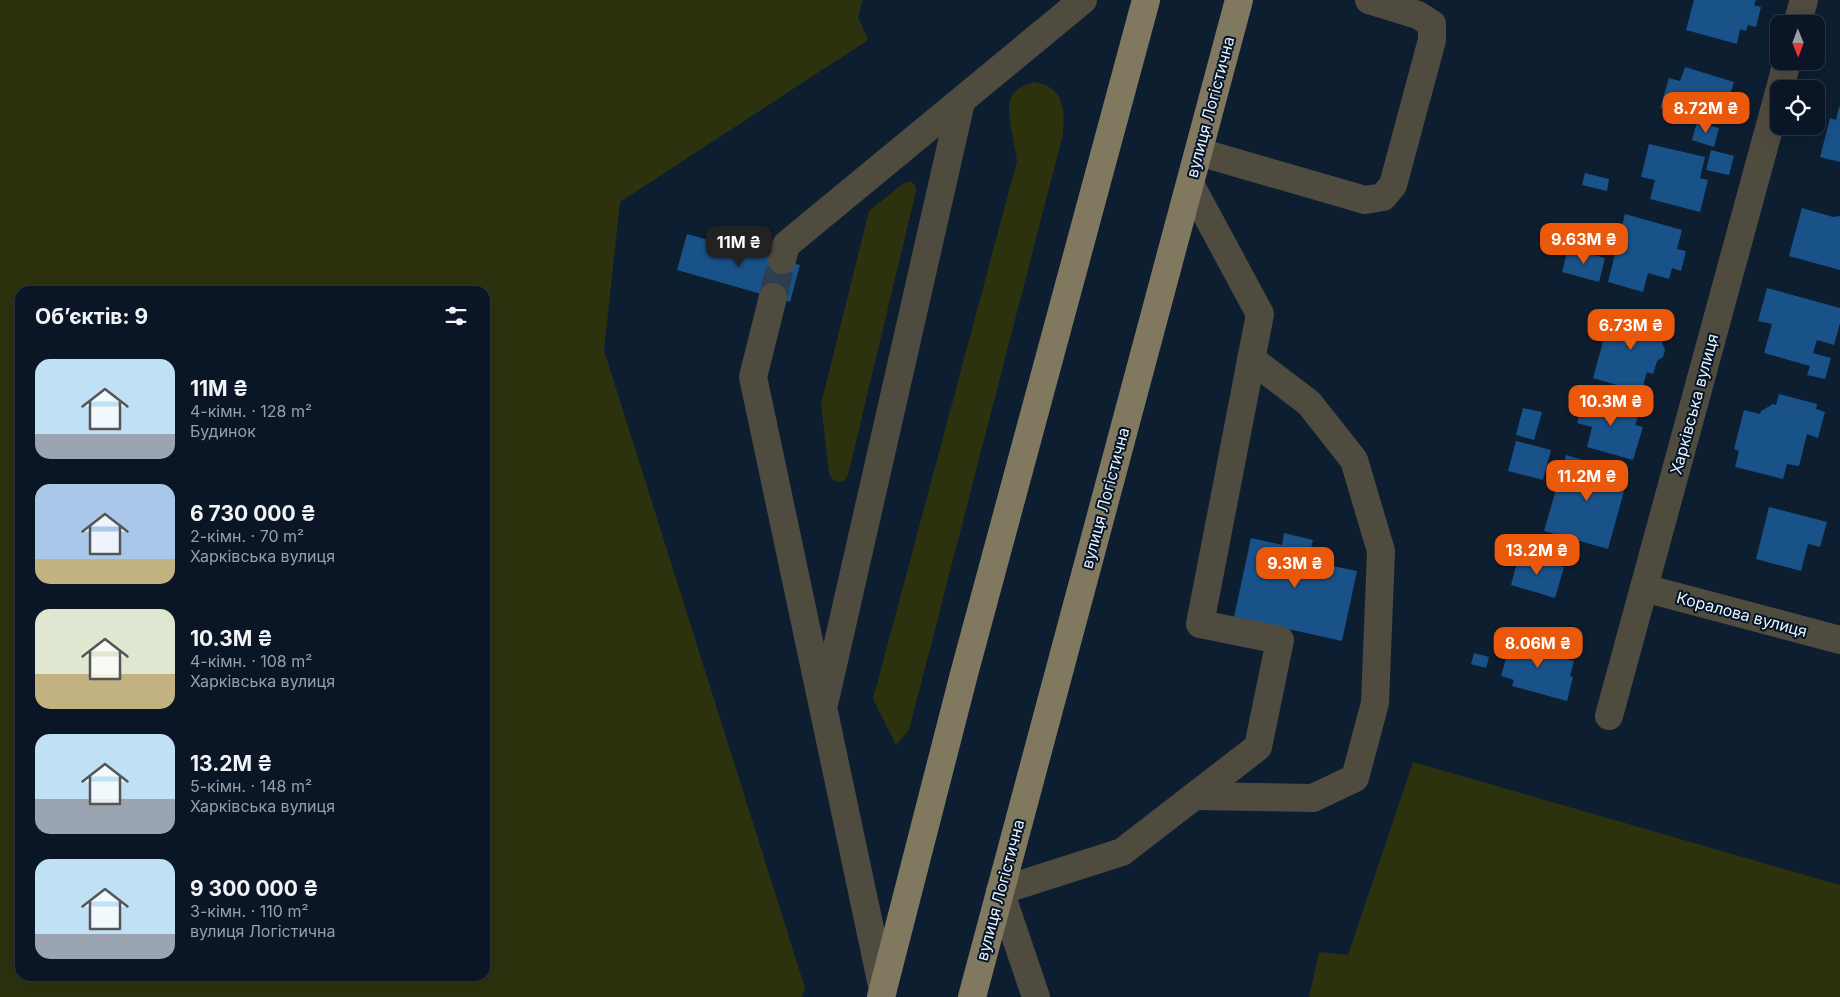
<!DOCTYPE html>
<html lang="uk">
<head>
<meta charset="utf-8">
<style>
  body { margin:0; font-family:Inter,sans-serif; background:#131f2d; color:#f1f3f6; height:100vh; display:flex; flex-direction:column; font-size:19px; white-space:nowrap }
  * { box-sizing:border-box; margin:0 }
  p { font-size:16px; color:#999fa7 }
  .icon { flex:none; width:28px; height:28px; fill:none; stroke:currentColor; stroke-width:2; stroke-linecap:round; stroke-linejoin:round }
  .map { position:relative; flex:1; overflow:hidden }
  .side { position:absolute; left:15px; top:286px; width:475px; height:695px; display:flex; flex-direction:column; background:#0a1625; border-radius:15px; box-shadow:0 5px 20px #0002,0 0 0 1px #2a3542 }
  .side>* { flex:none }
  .needle { width:32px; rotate:179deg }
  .controls { position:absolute; left:1770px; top:15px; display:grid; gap:10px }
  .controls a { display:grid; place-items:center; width:55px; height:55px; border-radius:10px; background:#0a1625; box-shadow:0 5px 20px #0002,0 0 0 1px #2a3542; font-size:25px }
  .price { position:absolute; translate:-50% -42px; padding:0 11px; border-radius:10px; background:#ea580c; color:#fff; font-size:16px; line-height:32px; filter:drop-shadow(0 1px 2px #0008) }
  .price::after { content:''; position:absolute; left:50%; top:30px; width:15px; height:11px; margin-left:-8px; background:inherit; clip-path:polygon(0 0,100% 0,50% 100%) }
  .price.on { background:#222; color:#fff }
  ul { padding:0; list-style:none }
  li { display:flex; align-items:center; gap:15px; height:125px; padding:0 20px }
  li span { display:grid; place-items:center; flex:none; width:140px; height:100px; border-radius:15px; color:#555 }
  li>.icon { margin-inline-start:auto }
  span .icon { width:60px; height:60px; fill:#fffc; stroke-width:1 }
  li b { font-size:21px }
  h2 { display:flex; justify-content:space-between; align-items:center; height:60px; padding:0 20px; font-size:21px }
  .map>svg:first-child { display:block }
  .green { fill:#2c320e; fill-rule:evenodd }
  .building { fill:#185289 }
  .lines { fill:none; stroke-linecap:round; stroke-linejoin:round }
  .minor-tunnel { stroke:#2e3e50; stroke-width:28; stroke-dasharray:28 14; stroke-linecap:butt }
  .minor { stroke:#4f4b3f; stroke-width:28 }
  .major { stroke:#817860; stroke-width:28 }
  .labels { text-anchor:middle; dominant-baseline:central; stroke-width:4; stroke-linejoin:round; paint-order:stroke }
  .street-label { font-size:16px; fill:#eaf3fe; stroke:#041527 }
</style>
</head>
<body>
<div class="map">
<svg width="1840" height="997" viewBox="0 0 1840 997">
  <rect width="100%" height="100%" fill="#0d1e31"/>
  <g class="green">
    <path d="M 0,0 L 863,0 L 858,17 L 868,40 L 620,202 L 604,350 L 805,988 L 802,997 L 0,997 ZM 485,291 L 485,976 L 20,976 L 20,291 Z"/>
    <path d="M 1034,82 C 1064,87 1065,108 1063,134 L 909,730 L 896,745 L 873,699 L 1017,161 C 1015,150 1013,138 1011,127 C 1007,103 1007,90 1034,82 Z"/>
    <polygon points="910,181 915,185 916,191 848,475 844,481 838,482 832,479 829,473 821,404 869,211 904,183"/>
    <polygon points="1413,762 1840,885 1840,997 1309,997 1319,952 1348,955"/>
  </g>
  <g class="building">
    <polygon points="1694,0 1756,0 1754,5 1761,7 1756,27 1748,25 1746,31 1740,29 1737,44 1686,30"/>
    <polygon points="1685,67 1734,82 1724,114 1719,113 1716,124 1660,108 1669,78 1680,81"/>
    <polygon points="1839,107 1840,107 1840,162 1820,157 1830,118 1836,120"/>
    <polygon points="1697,122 1719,128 1714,147 1692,140"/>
    <polygon points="1649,144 1705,157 1700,178 1708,180 1700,212 1650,199 1655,180 1641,177"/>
    <polygon points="1711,150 1734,156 1729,175 1706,170"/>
    <polygon points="1585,173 1609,179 1607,191 1582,185"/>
    <polygon points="1802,208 1833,217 1840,216 1840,270 1789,256"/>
    <polygon points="1625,214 1682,230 1677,249 1686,251 1681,271 1672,268 1669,279 1648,273 1643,292 1608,282"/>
    <polygon points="687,234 800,265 790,302 677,270"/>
    <polygon points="1568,248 1605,258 1599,282 1562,272"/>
    <polygon points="1767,288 1840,308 1840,323 1834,345 1817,340 1813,353 1831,358 1825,379 1807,375 1810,366 1764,353 1772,324 1758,321"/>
    <polygon points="1623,310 1668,323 1662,343 1665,350 1663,357 1657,361 1653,374 1647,372 1641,392 1593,378 1607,327 1618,330"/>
    <polygon points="1779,394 1817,404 1816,409 1825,412 1818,438 1807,434 1799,466 1787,464 1783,479 1735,467 1739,451 1734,449 1744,410 1760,414 1761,411 1773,404 1776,405"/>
    <polygon points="1585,395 1640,410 1635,425 1643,427 1633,460 1587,447 1592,427 1577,423"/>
    <polygon points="1523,408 1542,412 1534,440 1516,435"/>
    <polygon points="1516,441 1551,450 1543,480 1508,471"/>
    <polygon points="1566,455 1629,473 1608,549 1544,531"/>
    <polygon points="1769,507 1827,522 1820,547 1808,544 1801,571 1756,559"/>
    <polygon points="1284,533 1313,540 1308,561 1357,571 1342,641 1234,617 1251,538 1282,545"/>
    <polygon points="1519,555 1564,567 1555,598 1511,585"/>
    <polygon points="1512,637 1557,649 1556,656 1574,661 1570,676 1573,677 1567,701 1512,686 1514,680 1501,676"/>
    <polygon points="1474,653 1489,657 1486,668 1471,664"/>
  </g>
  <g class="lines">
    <polyline class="minor-tunnel" points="773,297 782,260"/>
    <g class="minor">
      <polyline points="1797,24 1804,0"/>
      <polyline points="1780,89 1787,61"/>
      <polyline points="1199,152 1365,200 1383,197 1393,185 1432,40 1432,24 1418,15 1369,0"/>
      <polyline points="782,260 786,245 1083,0"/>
      <polyline points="773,297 753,377 883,990"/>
      <polyline points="1644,588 1840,640"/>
      <polyline points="825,700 961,102"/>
      <polyline points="1609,716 1779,92"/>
      <polyline points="1195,796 1313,798 1355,778 1375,703 1381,551 1354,460 1309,403 1251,359"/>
      <polyline points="1036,997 1000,891 1122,852 1258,747 1280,640 1200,624 1260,314 1190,184"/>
    </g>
    <g class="major">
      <polyline points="881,997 964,674 1146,0"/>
      <polyline points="972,997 1239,0"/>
    </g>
  </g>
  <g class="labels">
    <g class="street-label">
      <text transform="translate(1210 107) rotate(-75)">вулиця Логістична</text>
      <text transform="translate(1694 404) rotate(-75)">Харківська вулиця</text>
      <text transform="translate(1105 498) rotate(-75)">вулиця Логістична</text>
      <text transform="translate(1742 614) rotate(15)">Коралова вулиця</text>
      <text transform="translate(1000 890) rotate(-75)">вулиця Логістична</text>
    </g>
  </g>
</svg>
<div class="controls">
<a><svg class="needle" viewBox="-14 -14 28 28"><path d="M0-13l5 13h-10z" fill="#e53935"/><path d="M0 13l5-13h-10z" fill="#999fa7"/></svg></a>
<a><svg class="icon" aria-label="locate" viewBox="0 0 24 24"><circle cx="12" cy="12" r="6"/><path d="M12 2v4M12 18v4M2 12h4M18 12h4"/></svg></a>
</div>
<b class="price" style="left:1706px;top:134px">8.72M ₴</b>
<b class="price" style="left:1584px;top:265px">9.63M ₴</b>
<b class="price on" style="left:739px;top:268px">11M ₴</b>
<b class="price" style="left:1631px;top:351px">6.73M ₴</b>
<b class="price" style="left:1611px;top:427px">10.3M ₴</b>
<b class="price" style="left:1587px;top:502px">11.2M ₴</b>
<b class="price" style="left:1537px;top:576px">13.2M ₴</b>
<b class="price" style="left:1295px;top:589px">9.3M ₴</b>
<b class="price" style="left:1538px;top:669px">8.06M ₴</b>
<section class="side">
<h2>Об’єктів: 9<svg class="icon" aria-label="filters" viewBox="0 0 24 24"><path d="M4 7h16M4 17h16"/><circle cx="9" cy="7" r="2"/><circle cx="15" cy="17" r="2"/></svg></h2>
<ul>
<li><span style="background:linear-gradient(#bfe0f5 75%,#9aa5b1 0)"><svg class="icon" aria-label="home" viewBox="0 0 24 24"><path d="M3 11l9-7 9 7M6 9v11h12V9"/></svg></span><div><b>11M ₴</b><p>4-кімн. · 128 m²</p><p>Будинок</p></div></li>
<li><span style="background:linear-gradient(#a9c7e8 75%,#c2b280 0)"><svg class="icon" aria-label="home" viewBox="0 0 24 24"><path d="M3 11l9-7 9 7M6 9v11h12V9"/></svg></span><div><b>6 730 000 ₴</b><p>2-кімн. · 70 m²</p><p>Харківська вулиця</p></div></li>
<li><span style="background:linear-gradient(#dfe7d0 65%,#c2b280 0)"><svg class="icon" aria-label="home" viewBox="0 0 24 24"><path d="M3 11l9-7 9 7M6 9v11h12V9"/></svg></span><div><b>10.3M ₴</b><p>4-кімн. · 108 m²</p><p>Харківська вулиця</p></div></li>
<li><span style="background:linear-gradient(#bfe0f5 65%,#9aa5b1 0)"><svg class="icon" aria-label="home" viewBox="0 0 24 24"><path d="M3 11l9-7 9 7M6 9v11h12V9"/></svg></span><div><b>13.2M ₴</b><p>5-кімн. · 148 m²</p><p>Харківська вулиця</p></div></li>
<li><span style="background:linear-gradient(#bfe0f5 75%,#9aa5b1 0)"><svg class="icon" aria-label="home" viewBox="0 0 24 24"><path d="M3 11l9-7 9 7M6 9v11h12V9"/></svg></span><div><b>9 300 000 ₴</b><p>3-кімн. · 110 m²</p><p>вулиця Логістична</p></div></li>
</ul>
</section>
</div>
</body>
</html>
